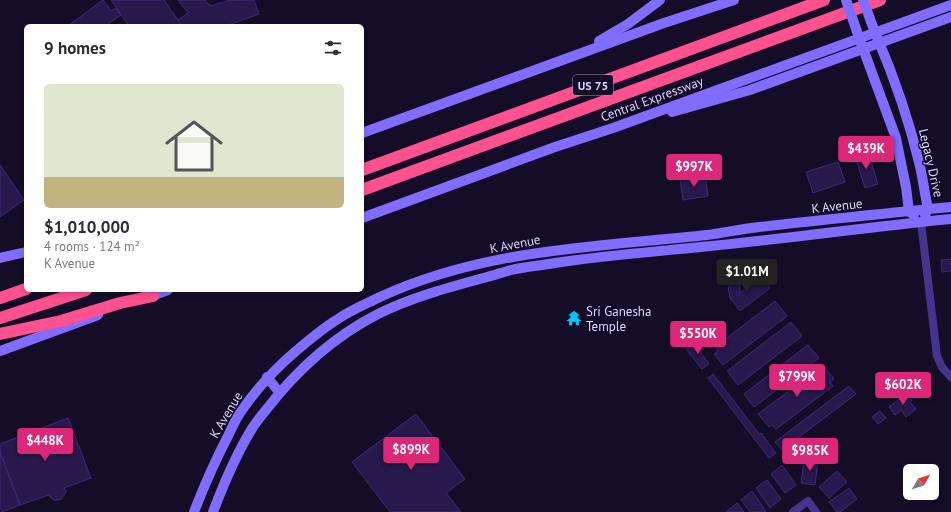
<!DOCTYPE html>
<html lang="en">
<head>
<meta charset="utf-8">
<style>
  body { margin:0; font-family:"PT Sans",sans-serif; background:#f7f7f7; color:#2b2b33; height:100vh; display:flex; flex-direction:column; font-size:15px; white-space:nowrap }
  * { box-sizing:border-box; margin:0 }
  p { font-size:13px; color:#7c7c81 }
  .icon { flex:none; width:22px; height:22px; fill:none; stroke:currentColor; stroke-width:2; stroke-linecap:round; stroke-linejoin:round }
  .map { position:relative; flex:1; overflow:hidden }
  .details { position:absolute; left:24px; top:24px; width:340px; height:268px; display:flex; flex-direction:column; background:#fff; border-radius:6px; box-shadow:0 2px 6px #0003 }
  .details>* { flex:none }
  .needle { width:26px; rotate:51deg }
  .tools { position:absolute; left:903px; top:464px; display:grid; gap:8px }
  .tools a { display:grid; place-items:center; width:36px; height:36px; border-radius:6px; background:#fff; box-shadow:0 2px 6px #0003; font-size:20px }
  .price { position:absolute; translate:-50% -34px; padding:0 9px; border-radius:4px; background:#db2777; color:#fff; font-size:13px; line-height:26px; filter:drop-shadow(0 1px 2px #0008) }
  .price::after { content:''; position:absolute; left:50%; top:24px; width:12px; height:9px; margin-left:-6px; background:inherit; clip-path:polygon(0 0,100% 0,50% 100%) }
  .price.active { background:#222; color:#fff }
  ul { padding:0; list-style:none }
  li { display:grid; align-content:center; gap:8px; height:212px; padding:0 20px }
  li span { display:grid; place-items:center; height:124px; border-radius:6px; color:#555 }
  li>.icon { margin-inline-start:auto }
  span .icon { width:72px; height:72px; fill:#fffc; stroke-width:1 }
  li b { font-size:17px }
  h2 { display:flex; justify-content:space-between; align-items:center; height:48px; padding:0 20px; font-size:17px }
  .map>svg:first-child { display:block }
  .building { fill:#28184b; stroke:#412879 }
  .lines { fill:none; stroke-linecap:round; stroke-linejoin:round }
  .street { stroke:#42358b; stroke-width:8 }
  .secondary { stroke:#806cff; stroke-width:10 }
  .highway { stroke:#ff5090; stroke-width:12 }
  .secondary-bridge { stroke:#806cff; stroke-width:10 }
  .labels { text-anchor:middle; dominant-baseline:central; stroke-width:3; stroke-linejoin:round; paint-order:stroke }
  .shield { fill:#150d28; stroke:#a299be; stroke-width:1 }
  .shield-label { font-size:12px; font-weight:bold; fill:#ded5ff }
  .street-label { font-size:13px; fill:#ded5ff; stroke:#150d28 }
  .poi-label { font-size:13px; fill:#ded5ff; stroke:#150d28; text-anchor:start }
</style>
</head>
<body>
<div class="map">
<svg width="951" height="512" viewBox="0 0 951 512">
  <rect width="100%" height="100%" fill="#150d28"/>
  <g class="building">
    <polygon points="103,0 111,11 116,8 121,15 105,26 68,26"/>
    <polygon points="111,0 164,0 182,26 129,26"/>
    <polygon points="178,0 205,0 208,4 209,4 211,6 230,0 230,1 233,0 254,0 259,14 226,26 182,26 178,20 188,13"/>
    <polygon points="868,152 878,184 865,188 855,156"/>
    <polygon points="838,162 845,182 813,193 806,172"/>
    <polygon points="0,165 24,200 0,217"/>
    <polygon points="705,175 708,196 683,200 680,179"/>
    <polygon points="951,259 951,271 942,272 941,260"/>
    <polygon points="761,277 770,288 740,311 730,298 728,287 732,284 739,283 740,293"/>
    <polygon points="775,301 787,316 723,365 714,354 718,351 715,347"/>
    <polygon points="791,322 802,336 738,385 727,371"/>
    <polygon points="697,341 704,349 700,352 709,364 702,369 686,349"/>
    <polygon points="808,345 819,358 754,407 744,394"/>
    <polygon points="823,365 834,379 830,382 833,386 776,429 772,425 769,427 758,414"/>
    <polygon points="713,374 760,435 761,433 776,453 769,458 708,378"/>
    <polygon points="849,386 856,394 782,450 775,442"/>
    <polygon points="907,393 912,400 910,402 916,409 906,417 901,410 895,415 889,407"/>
    <polygon points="880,411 886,418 878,424 872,417"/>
    <polygon points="416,414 465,479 446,493 461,512 390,512 352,462"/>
    <polygon points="68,418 91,478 64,488 66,491 65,494 61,499 58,500 54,500 51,498 49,495 20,505 0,452 0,444"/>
    <polygon points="0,452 20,505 2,512 0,507"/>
    <polygon points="804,459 818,461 815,485 801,483"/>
    <polygon points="782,465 796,485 785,493 771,474"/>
    <polygon points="837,471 847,482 829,498 819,487"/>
    <polygon points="767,480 781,499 770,508 756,488"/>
    <polygon points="849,488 857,499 840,512 837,512 829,502"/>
    <polygon points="752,491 766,511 764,512 750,512 741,500"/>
    <polygon points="737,503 744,512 726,512"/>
  </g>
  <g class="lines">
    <g class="street">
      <polyline points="921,222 937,356 942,367 951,377"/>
      <polyline points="793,512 808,501 816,512"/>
    </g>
    <g class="secondary">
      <path d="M 877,37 C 894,77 910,124 920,166 C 923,180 925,195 928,209 L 925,215"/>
      <polyline points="599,41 628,24 660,0"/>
      <polyline points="861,43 896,138 906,187 909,211 914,215"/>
      <polyline points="672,112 750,90 951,17"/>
      <polyline points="362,133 664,23 734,0"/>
      <polyline points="362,218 555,147 613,128 951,5"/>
      <polyline points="0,258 26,252"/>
      <polyline points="146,298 168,290"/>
      <polyline points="0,351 98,315"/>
      <polyline points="267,377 279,392"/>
      <path d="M 194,512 C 204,486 215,461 228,436 C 232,428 235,420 240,413 C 256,389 275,369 296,351 C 309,340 323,328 338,319 C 351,310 366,304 380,297 C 484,249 596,247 707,235 C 724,233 741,229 759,227 C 823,220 887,213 951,207"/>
      <path d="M 213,512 C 224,483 236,454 253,427 C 257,421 261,416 266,410 C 296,371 333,337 378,314 C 412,297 450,287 487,277 C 495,275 503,272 511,270 C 523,267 536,266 549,264 C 599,256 650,252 701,247 C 785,239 868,227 951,219"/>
    </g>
    <g class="highway">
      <polyline points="362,170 824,0"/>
      <polyline points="362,190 880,0"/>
      <polyline points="0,298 26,289"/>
      <polyline points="0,318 86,290"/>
      <polyline points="0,334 61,321 120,303 153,296"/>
    </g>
    <g class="secondary-bridge">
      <polyline points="846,0 861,43"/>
      <polyline points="863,0 876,35"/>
    </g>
  </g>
  <defs>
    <symbol id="temple-bare" viewBox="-9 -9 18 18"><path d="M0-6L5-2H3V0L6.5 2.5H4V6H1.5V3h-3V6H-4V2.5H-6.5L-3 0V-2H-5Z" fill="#01c9ff" stroke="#150d28" stroke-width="2.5" paint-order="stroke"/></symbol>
  </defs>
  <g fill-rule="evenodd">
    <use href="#temple-bare" x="563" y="307" width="22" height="22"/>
  </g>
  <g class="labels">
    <rect class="shield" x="573" y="75" width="40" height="20" rx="3"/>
    <g class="shield-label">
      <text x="593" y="85">US 75</text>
    </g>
    <g class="street-label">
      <text transform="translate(652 99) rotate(-20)">Central Expressway</text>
      <text transform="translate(931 163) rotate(77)">Legacy Drive</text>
      <text transform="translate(837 206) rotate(-6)">K Avenue</text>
      <text transform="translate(515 244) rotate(-11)">K Avenue</text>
      <text transform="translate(226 415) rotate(-59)">K Avenue</text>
    </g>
    <g class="poi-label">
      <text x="586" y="311">Sri Ganesha<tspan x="586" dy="15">Temple</tspan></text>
    </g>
  </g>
</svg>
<div class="tools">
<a><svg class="needle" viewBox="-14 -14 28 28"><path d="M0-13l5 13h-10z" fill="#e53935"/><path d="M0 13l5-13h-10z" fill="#7c7c81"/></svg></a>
</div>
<b class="price" style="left:866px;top:170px">$439K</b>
<b class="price" style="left:694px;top:188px">$997K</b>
<b class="price active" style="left:747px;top:293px">$1.01M</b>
<b class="price" style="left:698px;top:355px">$550K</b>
<b class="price" style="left:797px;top:398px">$799K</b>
<b class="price" style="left:903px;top:406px">$602K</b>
<b class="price" style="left:45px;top:462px">$448K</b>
<b class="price" style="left:411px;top:471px">$899K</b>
<b class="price" style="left:810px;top:472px">$985K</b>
<section class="details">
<h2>9 homes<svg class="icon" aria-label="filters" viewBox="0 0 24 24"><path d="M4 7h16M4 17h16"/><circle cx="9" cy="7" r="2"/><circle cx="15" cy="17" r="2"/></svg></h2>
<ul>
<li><span style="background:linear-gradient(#dfe7d0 75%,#c2b280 0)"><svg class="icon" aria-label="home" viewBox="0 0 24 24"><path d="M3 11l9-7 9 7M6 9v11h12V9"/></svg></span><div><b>$1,010,000</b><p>4 rooms · 124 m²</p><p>K Avenue</p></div></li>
</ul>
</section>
</div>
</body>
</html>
